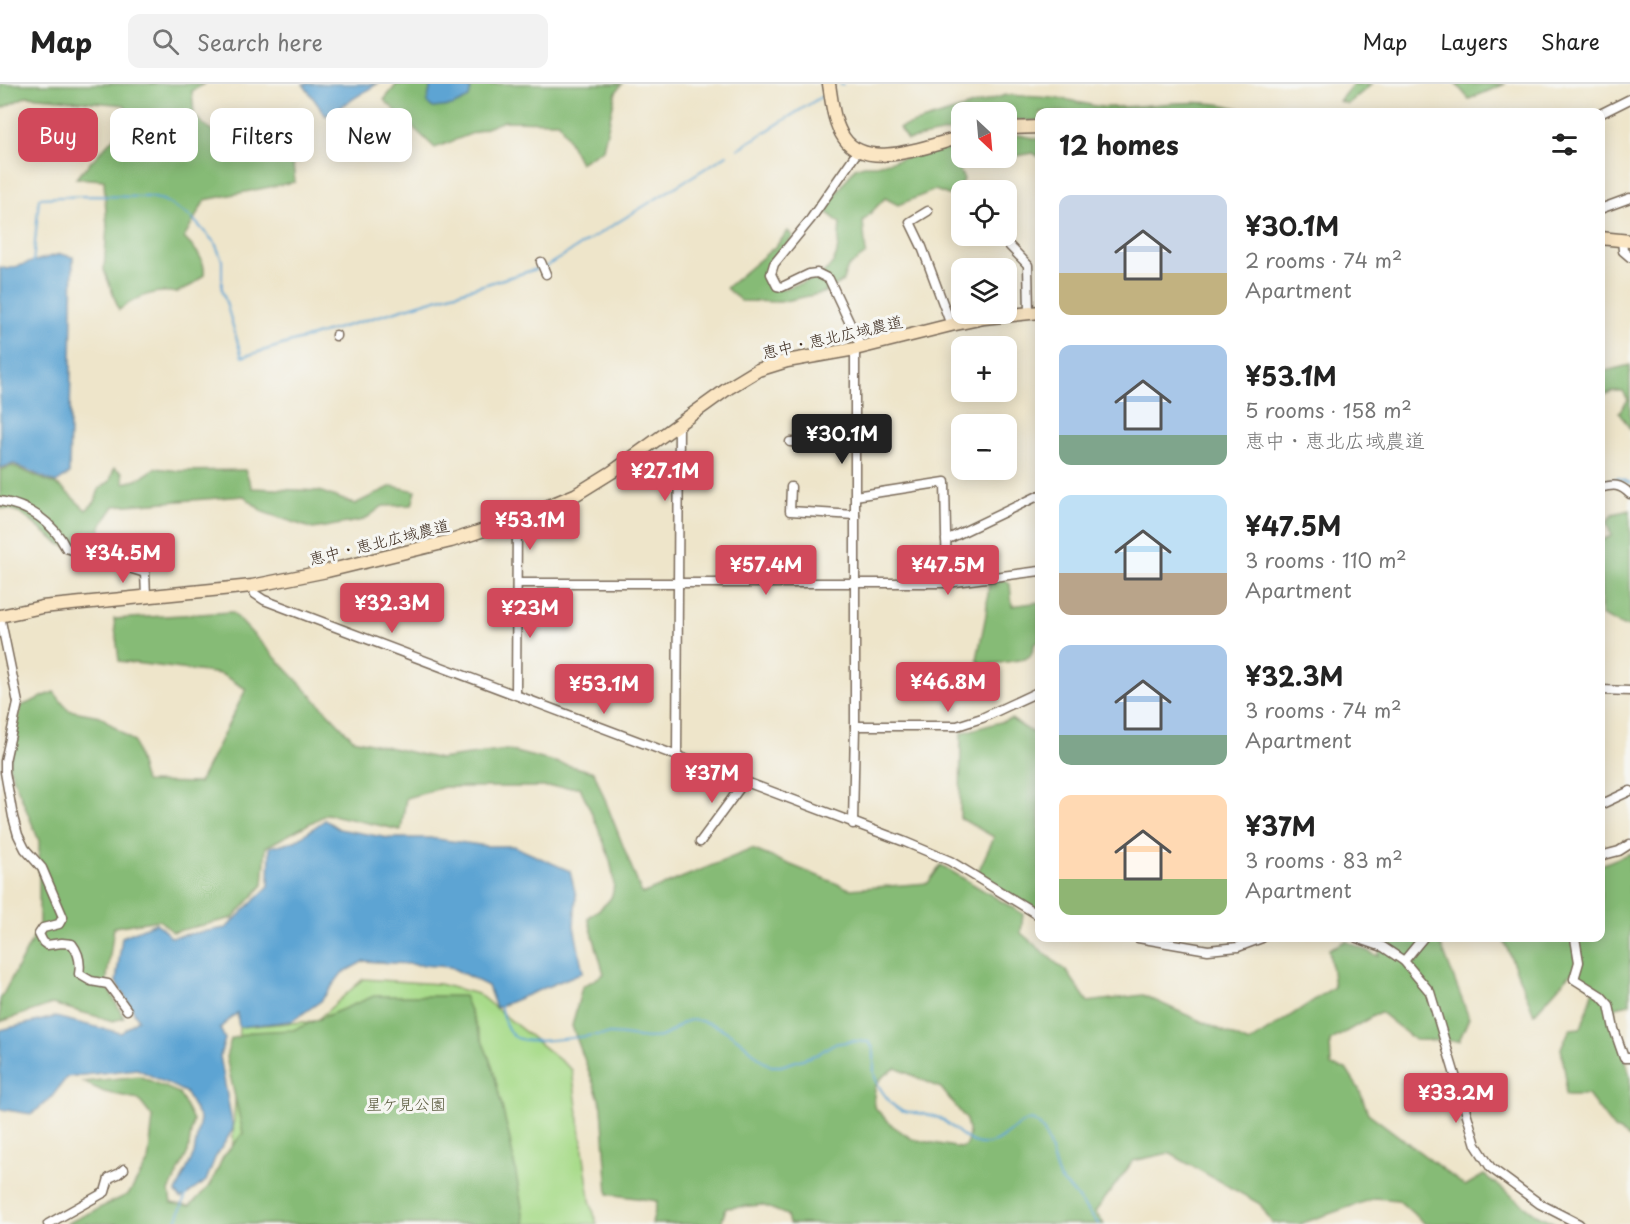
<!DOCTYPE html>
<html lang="en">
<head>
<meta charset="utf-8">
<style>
  body { margin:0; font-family:"Playpen Sans","Klee One",sans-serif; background:#f2f2f2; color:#222; height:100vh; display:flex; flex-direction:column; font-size:22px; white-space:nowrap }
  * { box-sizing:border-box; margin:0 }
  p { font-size:20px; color:#767676 }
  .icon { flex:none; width:33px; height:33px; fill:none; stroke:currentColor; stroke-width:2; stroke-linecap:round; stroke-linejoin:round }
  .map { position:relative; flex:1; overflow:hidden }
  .side { position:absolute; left:1035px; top:24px; width:570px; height:834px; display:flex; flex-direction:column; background:#fff; border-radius:12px; box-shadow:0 3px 15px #0003 }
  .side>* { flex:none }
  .top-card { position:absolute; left:18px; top:24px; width:570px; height:54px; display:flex; gap:12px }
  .needle { width:39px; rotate:154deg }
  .buttons { position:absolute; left:951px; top:18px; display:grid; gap:12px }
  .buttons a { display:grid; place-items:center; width:66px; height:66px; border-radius:12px; background:#fff; box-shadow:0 3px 15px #0003; font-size:30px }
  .price { position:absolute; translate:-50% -51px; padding:0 14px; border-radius:6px; background:#d1495b; color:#fff; font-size:20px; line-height:39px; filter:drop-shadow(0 2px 3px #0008) }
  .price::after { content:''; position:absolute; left:50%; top:36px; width:18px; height:14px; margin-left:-9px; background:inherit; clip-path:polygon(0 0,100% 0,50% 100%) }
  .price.selected { background:#222; color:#fff }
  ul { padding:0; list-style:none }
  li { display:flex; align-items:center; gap:18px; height:150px; padding:0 24px }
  li span { display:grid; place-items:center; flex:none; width:168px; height:120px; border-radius:12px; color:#555 }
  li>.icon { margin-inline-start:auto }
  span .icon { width:72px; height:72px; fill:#fffc; stroke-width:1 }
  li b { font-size:26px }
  h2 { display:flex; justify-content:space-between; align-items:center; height:72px; padding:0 24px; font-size:26px }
  .chip { padding:0 21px; border-radius:12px; background:#fff; box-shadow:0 3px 15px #0003; font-size:21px; line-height:54px }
  .chip.selected { background:#d1495b; color:#fff }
  header { display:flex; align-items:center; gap:36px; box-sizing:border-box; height:84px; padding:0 30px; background:#fff; border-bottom:2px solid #e0e0e0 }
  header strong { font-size:28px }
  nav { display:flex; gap:33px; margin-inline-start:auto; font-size:21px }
  .search { width:420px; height:54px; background:#f2f2f2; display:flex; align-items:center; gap:15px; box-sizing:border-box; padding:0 21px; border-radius:12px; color:#767676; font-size:22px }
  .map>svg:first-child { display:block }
  .green { fill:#a8db8a; stroke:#728254; stroke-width:1.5 }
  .forest { fill:#86bb76; stroke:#60724a; stroke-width:1.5; fill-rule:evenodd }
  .water { fill:#5da4d3; stroke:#4c6778; stroke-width:1.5 }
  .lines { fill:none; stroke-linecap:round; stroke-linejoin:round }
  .stream { stroke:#5da4d3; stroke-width:2 }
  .street-casing { stroke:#7a6b5a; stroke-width:11 }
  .secondary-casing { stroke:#7a6b5a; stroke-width:15 }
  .street { stroke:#fff; stroke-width:8 }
  .secondary { stroke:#fbe6c3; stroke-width:12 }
  .labels { text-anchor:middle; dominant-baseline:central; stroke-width:6; stroke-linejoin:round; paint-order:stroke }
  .street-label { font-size:16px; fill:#3b2a1e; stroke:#f6f6f2 }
  .park-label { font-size:16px; fill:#565639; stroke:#f6f6f2 }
</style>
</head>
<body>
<header>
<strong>Map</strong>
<div class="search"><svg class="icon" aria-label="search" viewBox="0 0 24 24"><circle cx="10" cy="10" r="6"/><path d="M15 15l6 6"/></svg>Search here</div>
<nav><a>Map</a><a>Layers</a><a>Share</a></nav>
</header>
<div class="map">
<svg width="1630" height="1140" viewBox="0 0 1630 1140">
  <rect width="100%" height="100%" fill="#f6f6f2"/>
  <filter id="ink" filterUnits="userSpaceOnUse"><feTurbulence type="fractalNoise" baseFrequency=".0167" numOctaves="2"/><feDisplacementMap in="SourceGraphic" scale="12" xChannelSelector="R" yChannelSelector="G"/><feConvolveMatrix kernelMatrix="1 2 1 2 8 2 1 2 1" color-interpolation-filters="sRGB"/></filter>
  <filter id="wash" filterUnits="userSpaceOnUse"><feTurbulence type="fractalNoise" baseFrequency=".008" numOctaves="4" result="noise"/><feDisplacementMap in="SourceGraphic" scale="24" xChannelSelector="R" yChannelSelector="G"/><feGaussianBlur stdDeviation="1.35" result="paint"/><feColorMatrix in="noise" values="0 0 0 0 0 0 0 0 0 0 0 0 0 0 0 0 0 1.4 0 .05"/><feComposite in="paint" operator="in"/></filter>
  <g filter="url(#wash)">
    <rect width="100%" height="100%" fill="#eee5ca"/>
    <polygon class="green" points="363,895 439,900 478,910 572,986 590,1116 597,1140 194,1140 232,1072 239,943 316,937"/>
    <g class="forest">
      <path d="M 0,0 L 204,0 L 192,7 L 194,32 L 245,76 L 291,64 L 295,98 L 205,116 L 184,154 C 194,164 206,175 204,191 L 192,201 L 176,209 C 155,204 136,214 119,226 L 104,186 L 107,143 L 104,96 L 76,94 L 129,37 L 125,21 L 27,12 L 0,25 Z"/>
      <polygon points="397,0 622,0 616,8 603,65 580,79 559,38 504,37 435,64 384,16"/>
      <polygon points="1353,0 1372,0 1348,20 1339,17"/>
      <polygon points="1456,0 1505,0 1469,15"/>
      <path d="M 1006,11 C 1025,12 1043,13 1061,15 C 1075,16 1088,22 1102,23 C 1148,25 1205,9 1248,28 L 1040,28 L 1039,37 L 1007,36 L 1006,28 L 962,28 L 961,45 L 907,56 L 899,44 Z"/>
      <polygon points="1019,51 1039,55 1039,73 1033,69 1001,75 998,74 1006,74 1007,53"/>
      <path d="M 961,60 L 961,69 L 951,71 L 964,95 L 956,111 L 948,111 L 935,106 L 898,121 L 885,114 L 863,137 L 866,170 L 848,183 L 842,198 L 823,209 L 780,218 L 741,217 L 726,204 L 777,161 L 788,147 L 793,153 L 767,186 L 771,200 L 782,205 C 801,199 828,194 836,172 C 839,163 839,149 840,139 L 824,126 L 855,84 L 864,81 L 876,81 Z"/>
      <polygon points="1630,281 1630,345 1619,328 1628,316 1623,307 1613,307 1600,313 1601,288"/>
      <path d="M 13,382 L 61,403 L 86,426 L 95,418 L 99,405 L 110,397 L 114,384 L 122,388 L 124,399 L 137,396 L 156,384 L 179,387 L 245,386 L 252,404 L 319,407 L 355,420 L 392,402 L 416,407 L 412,421 L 383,422 L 364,436 L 313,445 L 263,428 L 244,412 L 114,422 L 100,443 L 100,462 C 62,478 46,444 18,428 C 13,425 6,425 0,424 L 0,386 Z"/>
      <polygon points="1630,426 1630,542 1623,542 1601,531 1600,457 1611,452 1607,438 1613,430"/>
      <polygon points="1006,496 1010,500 1012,522 1039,518 1039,558 1035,559 1031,571 1025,575 981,582 977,575 986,531 989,497"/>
      <path d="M 232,528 L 353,655 L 440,675 L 507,666 L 594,688 L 642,810 L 752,765 L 850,805 L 928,799 L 941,781 L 1023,830 L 1021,849 L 1068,889 L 1088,918 L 1143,911 L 1249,959 L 1334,903 L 1329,865 L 1346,857 L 1378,872 L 1385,854 L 1434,854 L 1440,858 L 1469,934 L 1459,957 L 1415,956 L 1380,928 L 1330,957 L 1331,982 L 1346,985 L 1359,1005 L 1368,1029 L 1465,1102 L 1484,1091 L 1536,1130 L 1556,1140 L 1425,1140 L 1398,1116 L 1375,1114 L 1300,1140 L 1272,1139 L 1260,1120 L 1169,1069 L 1133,1077 L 1095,1128 L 1104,1140 L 789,1140 L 787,1131 L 762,1121 L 726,1124 L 721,1140 L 652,1140 L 657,1117 L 608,1110 L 602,1023 L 572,942 L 582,903 L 604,890 L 588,834 C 595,828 605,822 610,815 C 625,793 590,727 580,703 L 444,703 L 406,714 L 401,746 L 327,730 L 266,763 L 263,801 L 233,834 L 173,848 L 159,836 L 114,843 L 106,900 L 124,934 L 113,937 L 52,920 L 0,938 L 0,916 L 39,843 L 39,757 L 9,683 L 21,622 L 54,608 L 68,626 L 100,632 L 134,658 L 145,698 L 199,699 L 246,605 L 221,590 L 119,577 L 114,535 ZM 896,984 L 941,1004 L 966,1035 L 969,1051 L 966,1062 L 960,1064 L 912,1055 L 893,1042 L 874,1023 C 873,1001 876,995 896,984 Z"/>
      <polygon points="1011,635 1039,653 1040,821 1034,826 977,790 994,753 960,734 961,649"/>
      <polygon points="1630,769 1630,920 1616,923 1614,929 1630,993 1630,1054 1614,1045 1588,1011 1565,1011 1566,995 1561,964 1570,945 1581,944 1594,906 1572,888 1534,930 1503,854 1600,854 1601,781"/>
      <polygon points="374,912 464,912 492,981 510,1056 525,1140 66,1140 129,1110 148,1078 153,1034 138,1015 104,1008 83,998 139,992 179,1009 193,1036 188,1068 169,1107 171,1119 190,1122 211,1100 223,1073 243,1049 226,973 231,955 252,948 293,946"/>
    </g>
    <g class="water">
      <polygon points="303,0 377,0 326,32"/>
      <polygon points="431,0 463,0 471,5 469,14 452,22 433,24 427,19"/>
      <polygon points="60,170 73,173 69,390 56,399 14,380 0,384 0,183 7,185"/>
      <polygon points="325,736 339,745 389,754 430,754 487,762 513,762 570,787 576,812 574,842 583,888 496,924 488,902 450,883 364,877 342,889 321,917 292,937 239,943 237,929 220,944 225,955 220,972 233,1045 215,1074 206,1097 181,1115 176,1108 194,1070 200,1035 185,1008 137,985 67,993 51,1014 32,1030 0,1025 0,946 55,933 121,949 138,935 116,898 122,853 156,839 171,853 226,844 269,802 270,763 295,757"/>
    </g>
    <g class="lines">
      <g class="stream">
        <polyline points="841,1 843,0"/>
        <polyline points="738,65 824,11"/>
        <polyline points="33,180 39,114 85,112 149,113 163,116 191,133 215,159 222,176 222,205 242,273 540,184"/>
        <polyline points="545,183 727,71"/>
        <polyline points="1600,399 1618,394 1630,399"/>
        <path d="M 500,921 C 502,931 506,947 515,953 C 531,963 588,950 610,950 C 627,950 643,956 660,953 C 674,950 680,935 695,936 C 723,939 745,960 764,978 L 771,982 L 781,982 L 818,970 L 833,960 L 853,957 L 869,958 C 877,967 873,977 874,988 C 875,999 885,1012 892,1020 C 903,1032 925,1027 939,1034 C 958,1044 971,1068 995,1058 C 1005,1054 1025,1032 1034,1037 C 1050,1046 1051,1076 1058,1091 C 1060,1097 1065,1100 1070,1105 C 1080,1116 1088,1129 1099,1140"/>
        <polyline points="175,1140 187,1109"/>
      </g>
    </g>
  </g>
  <g filter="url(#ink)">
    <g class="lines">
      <defs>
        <g id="street">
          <polyline points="1600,30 1630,15"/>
          <polyline points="858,67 810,136 774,180 771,190 777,202 782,203 809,190 817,189 829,195 861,263"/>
          <polyline points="1600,125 1630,114"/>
          <polyline points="928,127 910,138 922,163 951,241"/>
          <polyline points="1000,152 1028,181 1029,229"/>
          <polyline points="1622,155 1623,167 1630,173"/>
          <polyline points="541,178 546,190"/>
          <polyline points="336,251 336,252"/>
          <polyline points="790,358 855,359"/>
          <polyline points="791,403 790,427 855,431"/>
          <path d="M 1600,404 C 1614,400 1620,400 1630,410"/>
          <polyline points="855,412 945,398 947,499"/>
          <path d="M 0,417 C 29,422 53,438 66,464 L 145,489 L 146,512"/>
          <polyline points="946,456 1040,411"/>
          <polyline points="518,499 947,499 1040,487"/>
          <polyline points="252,502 255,510 264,516 905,758 950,777 1040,832"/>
          <path d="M 0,532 L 18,619 L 5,677 L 5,688 L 13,733 L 18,751 L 25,765 L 42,784 L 63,833 L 59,840 L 43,844 L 39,850 L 43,858 L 47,861 L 62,859 L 72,860 C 79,869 81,879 79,890 L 91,897 L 108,900 L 127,926"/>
          <polyline points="1600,606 1630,607"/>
          <polyline points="516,611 517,435"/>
          <polyline points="855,642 957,642 982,634 1040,607"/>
          <polyline points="677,673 679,339"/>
          <polyline points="1600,721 1630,707"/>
          <polyline points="853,740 855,642 855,265"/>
          <polyline points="700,758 745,697"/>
          <polyline points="1600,772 1619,767 1630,760"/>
          <polyline points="1138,854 1208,866 1238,863 1262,854"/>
          <polyline points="1357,854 1383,863 1404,877 1430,908 1476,1061 1491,1084 1540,1120 1579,1140"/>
          <polyline points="1575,854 1579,878 1574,895 1601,912 1609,921 1614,945 1624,974 1630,974"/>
          <polyline points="1404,877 1423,854"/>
          <polyline points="48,1140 105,1108 109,1094 118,1090 124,1085"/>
        </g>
        <g id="secondary">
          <path d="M 829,0 C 832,18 833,38 844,54 C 867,88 929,61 962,53"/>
          <polyline points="1006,44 1040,43"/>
          <polyline points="1600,154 1630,157"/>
          <polyline points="0,532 42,523 252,502 327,487 451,457 517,435 575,411 612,388 730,303 758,286 787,277 855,265 951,241 984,234 1040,228"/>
        </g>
      </defs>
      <use href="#street" class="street-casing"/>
      <use href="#secondary" class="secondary-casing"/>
      <use href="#street" class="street"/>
      <use href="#secondary" class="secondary"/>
    </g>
  </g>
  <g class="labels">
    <g class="street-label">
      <text transform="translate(832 252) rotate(-13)">恵中・恵北広域農道</text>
      <text transform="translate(379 457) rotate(-14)">恵中・恵北広域農道</text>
    </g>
    <g class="park-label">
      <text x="406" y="1019">星ケ見公園</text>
    </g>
  </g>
</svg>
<div class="buttons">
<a><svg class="needle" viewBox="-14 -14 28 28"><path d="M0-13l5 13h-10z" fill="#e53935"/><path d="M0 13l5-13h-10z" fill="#767676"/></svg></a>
<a><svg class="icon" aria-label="locate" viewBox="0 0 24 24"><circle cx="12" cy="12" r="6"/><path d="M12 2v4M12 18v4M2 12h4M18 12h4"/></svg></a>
<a><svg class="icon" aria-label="layers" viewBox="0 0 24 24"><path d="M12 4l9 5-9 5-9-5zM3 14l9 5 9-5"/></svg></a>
<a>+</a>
<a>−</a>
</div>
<b class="price selected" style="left:842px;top:381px">¥30.1M</b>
<b class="price" style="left:665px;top:418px">¥27.1M</b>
<b class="price" style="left:530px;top:467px">¥53.1M</b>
<b class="price" style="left:123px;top:500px">¥34.5M</b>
<b class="price" style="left:766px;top:512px">¥57.4M</b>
<b class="price" style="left:948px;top:512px">¥47.5M</b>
<b class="price" style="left:392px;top:550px">¥32.3M</b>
<b class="price" style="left:530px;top:555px">¥23M</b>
<b class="price" style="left:948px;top:629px">¥46.8M</b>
<b class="price" style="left:604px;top:631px">¥53.1M</b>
<b class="price" style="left:712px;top:720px">¥37M</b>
<b class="price" style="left:1456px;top:1040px">¥33.2M</b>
<div class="top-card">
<a class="chip selected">Buy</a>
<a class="chip">Rent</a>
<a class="chip">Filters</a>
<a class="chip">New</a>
</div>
<section class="side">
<h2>12 homes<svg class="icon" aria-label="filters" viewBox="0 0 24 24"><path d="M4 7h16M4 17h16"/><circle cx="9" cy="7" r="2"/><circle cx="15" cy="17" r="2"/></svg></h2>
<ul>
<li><span style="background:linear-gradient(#c9d6e8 65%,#c2b280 0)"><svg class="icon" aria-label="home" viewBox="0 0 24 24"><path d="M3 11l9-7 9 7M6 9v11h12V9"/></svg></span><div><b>¥30.1M</b><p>2 rooms · 74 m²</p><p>Apartment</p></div></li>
<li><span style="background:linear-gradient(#a9c7e8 75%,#7fa58c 0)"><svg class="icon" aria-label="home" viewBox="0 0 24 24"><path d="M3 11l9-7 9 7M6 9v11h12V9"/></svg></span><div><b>¥53.1M</b><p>5 rooms · 158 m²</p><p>恵中・恵北広域農道</p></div></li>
<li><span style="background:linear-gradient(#bfe0f5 65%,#b9a48a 0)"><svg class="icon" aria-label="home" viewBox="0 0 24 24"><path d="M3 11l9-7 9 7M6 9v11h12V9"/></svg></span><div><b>¥47.5M</b><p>3 rooms · 110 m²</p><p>Apartment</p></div></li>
<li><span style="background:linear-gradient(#a9c7e8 75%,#7fa58c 0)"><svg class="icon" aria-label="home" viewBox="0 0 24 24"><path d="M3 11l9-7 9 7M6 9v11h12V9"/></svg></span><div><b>¥32.3M</b><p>3 rooms · 74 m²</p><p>Apartment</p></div></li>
<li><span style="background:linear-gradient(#ffd9b3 70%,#8fb573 0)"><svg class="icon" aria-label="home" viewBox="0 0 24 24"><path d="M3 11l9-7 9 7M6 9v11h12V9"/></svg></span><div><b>¥37M</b><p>3 rooms · 83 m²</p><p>Apartment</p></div></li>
</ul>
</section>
</div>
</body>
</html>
